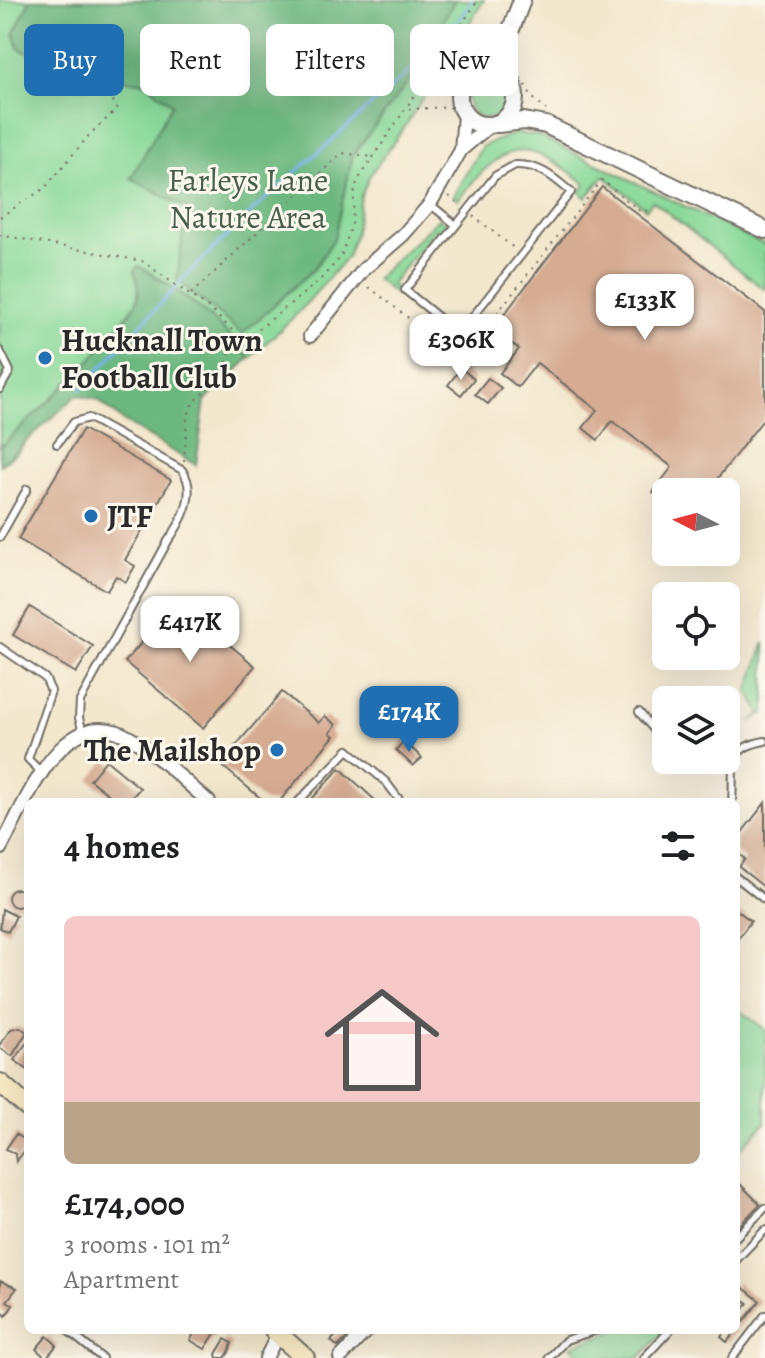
<!DOCTYPE html>
<html lang="en">
<head>
<meta charset="utf-8">
<style>
  body { margin:0; font-family:Alegreya,serif; background:#f6f6f6; color:#202124; height:100vh; display:flex; flex-direction:column; font-size:30px; white-space:nowrap }
  * { box-sizing:border-box; margin:0 }
  p { font-size:26px; color:#757577 }
  .icon { flex:none; width:44px; height:44px; fill:none; stroke:currentColor; stroke-width:2; stroke-linecap:round; stroke-linejoin:round }
  .map { position:relative; flex:1; overflow:hidden }
  .panel { position:absolute; left:24px; top:798px; width:716px; height:536px; display:flex; flex-direction:column; background:#fff; border-radius:12px; box-shadow:0 8px 32px #0002 }
  .panel>* { flex:none }
  .hud { position:absolute; left:24px; top:24px; width:718px; height:72px; display:flex; gap:16px }
  .needle { width:52px; rotate:276deg }
  .tools { position:absolute; left:652px; top:478px; display:grid; gap:16px }
  .tools a { display:grid; place-items:center; width:88px; height:88px; border-radius:12px; background:#fff; box-shadow:0 8px 32px #0002; font-size:40px }
  .price { position:absolute; translate:-50% -68px; padding:0 18px; border-radius:16px; background:#fff; color:#222; font-size:26px; line-height:52px; filter:drop-shadow(0 2px 4px #0008) }
  .price::after { content:''; position:absolute; left:50%; top:48px; width:24px; height:18px; margin-left:-12px; background:inherit; clip-path:polygon(0 0,100% 0,50% 100%) }
  .price.active { background:#1f6fb2; color:#fff }
  ul { padding:0; list-style:none }
  li { display:grid; align-content:center; gap:16px; height:424px; padding:0 40px }
  li+li { border-top:2px solid #e0e0e0 }
  li span { display:grid; place-items:center; height:248px; border-radius:12px; color:#555 }
  li>.icon { margin-inline-start:auto }
  span .icon { width:144px; height:144px; fill:#fffc; stroke-width:1 }
  li b { font-size:34px }
  h2 { display:flex; justify-content:space-between; align-items:center; height:96px; padding:0 40px; font-size:34px }
  .tag { padding:0 28px; border-radius:12px; background:#fff; box-shadow:0 8px 32px #0002; font-size:28px; line-height:72px }
  .tag.active { background:#1f6fb2; color:#fff }
  .map>svg:first-child { display:block }
  .green { fill:#87d898; stroke:#598262; stroke-width:2 }
  .forest { fill:#6db880; stroke:#4c7256; stroke-width:2 }
  .lines { fill:none; stroke-linecap:round; stroke-linejoin:round }
  .stream { stroke:#7ab2ea; stroke-width:3 }
  .building { fill:#d5ab92 }
  .service-casing { stroke:#716d64; stroke-width:10 }
  .minor-casing { stroke:#716d64; stroke-width:16 }
  .tertiary-casing { stroke:#716d64; stroke-width:20 }
  .secondary-casing { stroke:#716d64; stroke-width:22 }
  .path { stroke:#716d64; stroke-width:2; stroke-dasharray:2 6; stroke-linecap:butt }
  .service { stroke:#fff; stroke-width:6 }
  .minor { stroke:#fff; stroke-width:12 }
  .tertiary { stroke:#fff; stroke-width:16 }
  .secondary { stroke:#f7e9c3; stroke-width:18 }
  .poi-dot { fill:#1f6fb2; stroke:#fbf7ec; stroke-width:3 }
  .labels { text-anchor:middle; dominant-baseline:central; stroke-width:6; stroke-linejoin:round; paint-order:stroke }
  .park-label { font-size:32px; fill:#475f4c; stroke:#fbf7ec }
  .poi-label { font-size:32px; font-weight:bold; fill:#2b2b2b; stroke:#fbf7ec; text-anchor:start }
</style>
</head>
<body>
<div class="map">
<svg width="765" height="1358" viewBox="0 0 765 1358">
  <rect width="100%" height="100%" fill="#fbf7ec"/>
  <filter id="ink" filterUnits="userSpaceOnUse"><feTurbulence type="fractalNoise" baseFrequency=".0125" numOctaves="2"/><feDisplacementMap in="SourceGraphic" scale="16" xChannelSelector="R" yChannelSelector="G"/><feConvolveMatrix kernelMatrix="1 2 1 2 8 2 1 2 1" color-interpolation-filters="sRGB"/></filter>
  <filter id="wash" filterUnits="userSpaceOnUse"><feTurbulence type="fractalNoise" baseFrequency=".006" numOctaves="4" result="noise"/><feDisplacementMap in="SourceGraphic" scale="32" xChannelSelector="R" yChannelSelector="G"/><feGaussianBlur stdDeviation="1.8" result="paint"/><feColorMatrix in="noise" values="0 0 0 0 0 0 0 0 0 0 0 0 0 0 0 0 0 1.4 0 .05"/><feComposite in="paint" operator="in"/></filter>
  <g filter="url(#wash)">
    <rect width="100%" height="100%" fill="#f3e7cd"/>
    <g class="green">
      <path d="M 0,0 L 484,0 L 406,125 L 370,175 L 361,196 L 355,234 L 347,257 L 299,312 L 250,358 C 220,323 179,288 138,266 L 134,271 L 139,284 L 137,302 L 18,452 L 0,465 Z"/>
      <circle cx="488" cy="97" r="21"/>
      <path d="M 516,133 L 539,136 L 765,245 L 765,290 L 653,201 L 646,209 L 604,176 L 586,198 L 580,192 L 586,184 C 525,136 505,140 458,200 L 453,196 L 482,146 Z"/>
      <polygon points="439,218 449,226 443,233 436,228 391,284 398,291 395,294 376,279"/>
      <polygon points="765,641 765,713 750,722 761,713 748,692"/>
      <polygon points="736,1008 765,1029 765,1123 736,1154"/>
      <polygon points="617,1330 666,1330 639,1358 584,1358 571,1346"/>
    </g>
    <g class="forest">
      <polygon points="30,0 455,0 409,81 353,155 334,239 314,269 242,334 177,280 186,208 131,178 172,104 146,83 90,75 19,49 14,33"/>
      <path d="M 138,266 C 179,288 220,323 250,358 L 205,401 L 196,465 L 123,421 L 98,400 L 77,395 L 0,465 L 0,447 C 28,421 126,332 137,301 C 141,291 138,281 134,271 Z"/>
    </g>
    <g class="lines">
      <polyline class="stream" points="81,389 188,274 261,203 447,38 472,0"/>
    </g>
    <g id="blocks">
      <g class="building">
        <polygon points="602,187 765,312 765,417 707,492 690,481 681,492 666,492 666,502 653,492 672,467 612,421 598,440 583,428 597,410 537,363 518,387 500,373 519,349 493,329"/>
        <polygon points="461,368 474,379 461,395 448,385"/>
        <polygon points="488,378 501,388 488,404 475,394"/>
        <polygon points="83,429 171,480 125,560 135,566 126,582 116,576 107,591 18,539"/>
        <polygon points="177,601 255,666 203,728 125,662"/>
        <polygon points="30,607 93,646 76,673 13,635"/>
        <polygon points="282,692 319,723 325,716 336,725 330,733 334,736 279,802 265,802 220,764"/>
        <polygon points="404,741 422,758 413,766 396,750"/>
        <polygon points="106,760 140,788 128,802 118,802 90,780"/>
        <polygon points="340,768 377,802 309,802"/>
        <polygon points="765,803 765,888 739,867 745,859 736,852 736,840"/>
        <circle cx="17" cy="898" r="9"/>
        <polygon points="2,909 16,916 8,932 0,928"/>
        <polygon points="738,911 751,921 736,941 736,914"/>
        <polygon points="20,1027 27,1032 12,1056 0,1048 0,1044 11,1029"/>
        <polygon points="28,1041 28,1070 14,1060"/>
        <polygon points="16,1134 28,1142 28,1146 16,1162 15,1154 6,1149"/>
        <polygon points="736,1180 760,1204 736,1229"/>
        <polygon points="0,1281 17,1288 7,1301 13,1305 6,1316 0,1308"/>
        <polygon points="736,1282 760,1301 727,1342 721,1337 726,1330 736,1330 736,1318 748,1303 736,1293"/>
        <polygon points="197,1330 217,1330 205,1349 190,1340"/>
        <polygon points="341,1330 352,1333 338,1347 331,1341"/>
        <polygon points="47,1336 57,1345 46,1358 36,1349"/>
        <polygon points="225,1339 232,1343 229,1352 225,1358 217,1358 216,1354"/>
      </g>
    </g>
  </g>
  <g filter="url(#ink)">
    <use href="#blocks" fill-opacity="0" stroke="#716d64" stroke-width="2"/>
    <g class="lines">
      <defs>
        <g id="service">
          <path d="M 515,165 C 539,164 553,177 571,192 L 459,334 L 405,290 L 495,176 Z"/>
          <polyline points="431,205 456,225"/>
          <polyline points="0,351 10,371 0,389"/>
          <path d="M 57,444 L 74,422 L 89,418 L 182,470 C 198,492 182,522 168,541 L 80,701 L 79,718 L 83,732"/>
          <polyline points="0,537 27,489"/>
          <polyline points="0,647 45,678 51,691 28,759 43,774"/>
          <polyline points="639,712 655,731 666,735"/>
          <polyline points="298,802 348,750 386,782 401,802"/>
          <path d="M 732,802 C 735,769 724,748 765,741"/>
          <polyline points="736,877 765,900"/>
          <polyline points="736,1237 765,1208"/>
          <polyline points="736,1260 765,1230"/>
          <polyline points="67,1330 102,1358"/>
          <polyline points="549,1358 566,1340 597,1330"/>
          <polyline points="644,1358 670,1330"/>
          <polyline points="732,1358 765,1315"/>
        </g>
        <g id="minor">
          <polyline points="461,150 464,115"/>
          <polyline points="310,336 364,269 403,235 430,204 461,150 489,126"/>
          <path d="M 0,849 C 26,804 63,696 132,739 C 160,756 184,781 209,802"/>
          <polyline points="266,1358 278,1334"/>
          <polyline points="340,1358 367,1330"/>
        </g>
        <g id="tertiary">
          <circle cx="487" cy="97" r="28"/>
          <polyline points="506,76 507,40 522,0"/>
          <polyline points="498,124 524,121 546,125 765,230"/>
        </g>
        <g id="secondary">
          <polyline points="0,1083 28,1108"/>
          <polyline points="274,1330 305,1358"/>
        </g>
      </defs>
      <use href="#service" class="service-casing"/>
      <use href="#minor" class="minor-casing"/>
      <use href="#tertiary" class="tertiary-casing"/>
      <use href="#secondary" class="secondary-casing"/>
      <g class="path">
        <polyline points="521,78 533,98 546,110"/>
        <polyline points="409,109 455,107"/>
        <polyline points="449,196 459,204"/>
        <polyline points="473,216 515,249"/>
        <polyline points="0,217 45,188 90,134 117,109 102,78"/>
        <polyline points="0,235 142,261 211,310 243,340"/>
        <polyline points="369,287 453,353 472,345 602,180 640,211 651,210"/>
        <polyline points="191,294 342,153 373,157"/>
        <polyline points="184,461 187,420 191,406 224,370 231,351 318,282 341,257 352,224 355,187 360,177 478,0"/>
      </g>
      <use href="#service" class="service"/>
      <use href="#minor" class="minor"/>
      <use href="#tertiary" class="tertiary"/>
      <use href="#secondary" class="secondary"/>
    </g>
  </g>
  <g class="poi-dot">
    <circle cx="45" cy="358" r="8"/>
    <circle cx="91" cy="516" r="8"/>
    <circle cx="277" cy="750" r="8"/>
  </g>
  <g class="labels">
    <g class="park-label">
      <text x="248" y="180">Farleys Lane<tspan x="248" dy="37">Nature Area</tspan></text>
    </g>
    <g class="poi-label">
      <text x="61" y="340">Hucknall Town<tspan x="61" dy="37">Football Club</tspan></text>
      <text x="107" y="516">JTF</text>
      <text x="261" y="750" text-anchor="end">The Mailshop</text>
    </g>
  </g>
</svg>
<div class="tools">
<a><svg class="needle" viewBox="-14 -14 28 28"><path d="M0-13l5 13h-10z" fill="#e53935"/><path d="M0 13l5-13h-10z" fill="#757577"/></svg></a>
<a><svg class="icon" aria-label="locate" viewBox="0 0 24 24"><circle cx="12" cy="12" r="6"/><path d="M12 2v4M12 18v4M2 12h4M18 12h4"/></svg></a>
<a><svg class="icon" aria-label="layers" viewBox="0 0 24 24"><path d="M12 4l9 5-9 5-9-5zM3 14l9 5 9-5"/></svg></a>
</div>
<b class="price" style="left:645px;top:342px">£133K</b>
<b class="price" style="left:461px;top:382px">£306K</b>
<b class="price" style="left:190px;top:664px">£417K</b>
<b class="price active" style="left:409px;top:754px">£174K</b>
<div class="hud">
<a class="tag active">Buy</a>
<a class="tag">Rent</a>
<a class="tag">Filters</a>
<a class="tag">New</a>
</div>
<section class="panel">
<h2>4 homes<svg class="icon" aria-label="filters" viewBox="0 0 24 24"><path d="M4 7h16M4 17h16"/><circle cx="9" cy="7" r="2"/><circle cx="15" cy="17" r="2"/></svg></h2>
<ul>
<li><span style="background:linear-gradient(#f6c9c9 75%,#b9a48a 0)"><svg class="icon" aria-label="home" viewBox="0 0 24 24"><path d="M3 11l9-7 9 7M6 9v11h12V9"/></svg></span><div><b>£174,000</b><p>3 rooms · 101 m²</p><p>Apartment</p></div></li>
</ul>
</section>
</div>
</body>
</html>
